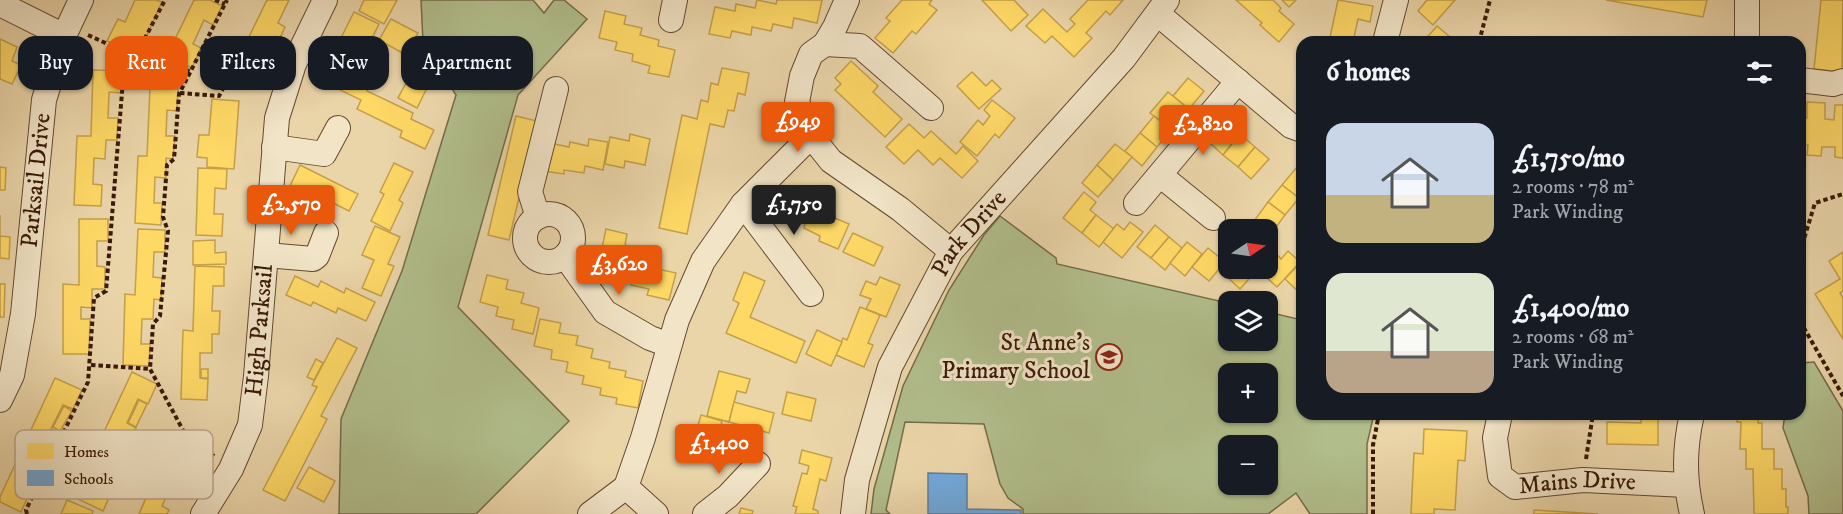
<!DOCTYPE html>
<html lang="en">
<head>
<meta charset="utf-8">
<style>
  body { margin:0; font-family:"IM FELL DW Pica",serif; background:#20242c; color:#f1f3f6; height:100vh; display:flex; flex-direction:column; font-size:22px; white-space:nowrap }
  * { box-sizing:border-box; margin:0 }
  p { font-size:20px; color:#9ea1a6 }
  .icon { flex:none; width:33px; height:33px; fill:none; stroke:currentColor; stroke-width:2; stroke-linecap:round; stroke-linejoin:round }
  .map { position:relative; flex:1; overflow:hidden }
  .details { position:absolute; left:1296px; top:36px; width:510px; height:384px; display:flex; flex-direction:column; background:#171b24; border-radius:18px; box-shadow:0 2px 4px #0004 }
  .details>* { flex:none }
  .guide { position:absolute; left:18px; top:36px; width:570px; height:54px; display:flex; gap:12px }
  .needle { width:39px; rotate:77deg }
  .controls { position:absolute; left:1218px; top:219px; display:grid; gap:12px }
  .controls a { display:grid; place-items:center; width:60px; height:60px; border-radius:12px; background:#171b24; box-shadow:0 2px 4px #0004; font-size:30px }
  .price { position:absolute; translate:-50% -51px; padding:0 14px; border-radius:6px; background:#ea580c; color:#fff; font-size:20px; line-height:39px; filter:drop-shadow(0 2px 3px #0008) }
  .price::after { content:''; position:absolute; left:50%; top:36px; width:18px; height:14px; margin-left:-9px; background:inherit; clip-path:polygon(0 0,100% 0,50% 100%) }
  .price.active { background:#222; color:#fff }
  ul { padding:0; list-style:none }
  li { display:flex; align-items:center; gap:18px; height:150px; padding:0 30px }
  li span { display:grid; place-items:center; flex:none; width:168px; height:120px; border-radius:18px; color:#555 }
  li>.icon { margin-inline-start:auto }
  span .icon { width:72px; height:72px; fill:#fffc; stroke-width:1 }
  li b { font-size:26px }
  h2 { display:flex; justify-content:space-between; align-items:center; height:72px; padding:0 30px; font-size:26px }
  .chip { padding:0 21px; border-radius:18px; background:#171b24; box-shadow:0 2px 4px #0004; font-size:21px; line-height:54px }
  .chip.active { background:#ea580c; color:#fff }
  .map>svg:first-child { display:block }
  .green { fill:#b1be8c; stroke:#756c4a; stroke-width:1.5; fill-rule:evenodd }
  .homes { fill:#ffd966; stroke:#c4a04a; stroke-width:1.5 }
  .schools { fill:#6fa8dc; stroke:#5f7d9c; stroke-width:1.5 }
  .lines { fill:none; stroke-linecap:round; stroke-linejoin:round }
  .minor-casing { stroke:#654930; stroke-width:26 }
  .path { stroke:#391a07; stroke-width:4; stroke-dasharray:4.5 3; stroke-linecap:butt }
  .minor { stroke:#f1e4c7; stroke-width:24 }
  .labels { text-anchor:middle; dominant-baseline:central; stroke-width:6; stroke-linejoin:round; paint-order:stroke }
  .street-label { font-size:24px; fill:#391a07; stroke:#f1e4c7 }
  .poi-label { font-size:24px; fill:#391a07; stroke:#f1e4c7; text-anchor:end }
  .key { fill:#f1e4c7; stroke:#baa78d; stroke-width:1.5 }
  .key-label { font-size:16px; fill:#391a07 }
</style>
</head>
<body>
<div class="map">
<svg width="1843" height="514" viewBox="0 0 1843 514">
  <rect width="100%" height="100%" fill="#ead5a9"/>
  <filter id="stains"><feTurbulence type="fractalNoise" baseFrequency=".00333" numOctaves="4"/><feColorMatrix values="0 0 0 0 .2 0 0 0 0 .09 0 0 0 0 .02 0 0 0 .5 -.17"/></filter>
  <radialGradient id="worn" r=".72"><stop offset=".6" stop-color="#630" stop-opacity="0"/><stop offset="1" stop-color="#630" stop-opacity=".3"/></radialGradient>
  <g class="green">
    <polygon points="421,0 533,0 544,13 554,0 564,0 587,19 518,95 458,307 569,421 476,514 339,514 341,419 402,271 456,95 423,42"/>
    <path d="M 1000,216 L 1056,258 L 1057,264 L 1228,303 L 1228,340 L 1268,340 L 1268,312 L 1302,320 L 1302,414 L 1374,414 L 1367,444 L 1367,514 L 1310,514 L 1296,493 L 1268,514 L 1023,514 L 1023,509 L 1008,498 L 1000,484 L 984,424 L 905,422 L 886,510 L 890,514 L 871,514 L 874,489 L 903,386 L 949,290 L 984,235 ZM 1228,374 L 1268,374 L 1268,412 L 1228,412 ZM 1228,446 L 1268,446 L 1268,484 L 1228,484 Z"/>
    <polygon points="1814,362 1843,411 1843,514 1809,514 1808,496 1783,428 1785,414 1800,414 1800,363"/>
  </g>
  <g class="homes">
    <polygon points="135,0 156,0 162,2 142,46 131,41 127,50 107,41 118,19 125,22"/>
    <polygon points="194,0 210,0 222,6 213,25 204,20 193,44 201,48 192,68 167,56"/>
    <polygon points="267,0 289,0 278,23 285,27 271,57 260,51 254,62 240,55"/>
    <polygon points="364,0 397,0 384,24 359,11"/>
    <polygon points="757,0 776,4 777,0 822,0 817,23 794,18 792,28 773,24 771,31 752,27 751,35 732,31 730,38 709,34 715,7 735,11 736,4 755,8"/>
    <polygon points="902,0 932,0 929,4 937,10 916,34 912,31 893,53 875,38 890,21 886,18"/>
    <polygon points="982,0 1014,0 1028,15 1011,31"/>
    <polygon points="1088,0 1123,0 1110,15 1106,11 1086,33 1092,38 1074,57 1052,36 1045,43 1026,26 1043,9 1067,32 1075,24 1070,19"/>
    <polygon points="1236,0 1273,0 1281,8 1279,11 1294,24 1279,42 1260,25 1262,23"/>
    <polygon points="1282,0 1296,0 1289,7"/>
    <polygon points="1338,0 1373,6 1370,22 1358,19 1353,42 1329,42"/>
    <polygon points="1427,0 1455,0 1433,25 1418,11"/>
    <polygon points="1606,0 1707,0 1703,17"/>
    <polygon points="1821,0 1843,0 1842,72 1814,69"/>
    <polygon points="605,11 626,16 624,24 642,28 640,35 659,40 658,46 675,50 669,77 648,73 650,66 632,61 633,54 615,50 617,42 599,38"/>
    <polygon points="354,12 379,24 365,52 340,40"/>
    <polygon points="391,19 418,33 406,55 379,40"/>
    <polygon points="1437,26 1456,42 1423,42"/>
    <polygon points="0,39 17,47 12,61 21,65 12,84 0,79"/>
    <polygon points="851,61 878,86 873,92 902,119 885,137 835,90 841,84 835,78"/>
    <polygon points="722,68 749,73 745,95 738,93 734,111 728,110 724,127 710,124 687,234 659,228 682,115 697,119 701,100 708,102 711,83 718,85"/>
    <polygon points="93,70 122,71 121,93 109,92 108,118 118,118 117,140 106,140 105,159 94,158 93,184 102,185 101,206 74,205 77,136 91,136"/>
    <polygon points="346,70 371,82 367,91 413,113 411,119 434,130 425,149 400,137 402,131 357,109 361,100 338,89"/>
    <polygon points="972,72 986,86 992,80 1001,89 979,109 957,86"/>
    <polygon points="411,74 429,84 417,108 398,98"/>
    <polygon points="1188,78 1204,91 1189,109 1173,96"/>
    <polygon points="150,88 178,89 177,111 167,110 166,136 175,136 173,159 166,158 166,178 155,177 154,203 162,203 161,225 135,223 138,156 147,156"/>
    <polygon points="1168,92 1185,106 1168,127 1150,113"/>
    <polygon points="212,99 239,101 234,169 207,167 207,158 197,157 199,135 209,135"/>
    <polygon points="992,100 1015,118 999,138 995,134 977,156 960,142 978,120 983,125 990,116 984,110"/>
    <polygon points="1807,102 1825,103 1825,119 1834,120 1835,105 1843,105 1843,158 1835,157 1835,147 1822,147 1821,156 1807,155 1808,145 1800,145 1800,118 1807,118"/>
    <polygon points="516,116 537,121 509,240 488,235"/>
    <polygon points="1154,116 1171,130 1157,147 1140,133"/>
    <polygon points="1225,122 1240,134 1223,155 1209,142"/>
    <polygon points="909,124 924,138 931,131 956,154 963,146 978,161 962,178 940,158 933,165 918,150 904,164 886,147"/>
    <polygon points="1140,133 1157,147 1142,166 1125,151"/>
    <polygon points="630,134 650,139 645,165 625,161 624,168 605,164 610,137 629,141"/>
    <polygon points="1240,134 1255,147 1238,167 1223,155"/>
    <polygon points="589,139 608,142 603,170 585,166 584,173 564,170 564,174 544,171 549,143 569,147 570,142 588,146"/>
    <polygon points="1115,144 1132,157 1113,180 1097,165"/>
    <polygon points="1255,147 1269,159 1251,179 1238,167"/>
    <polygon points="394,163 413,172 399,200 403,203 390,231 371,221 384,194 380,192"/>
    <polygon points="300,165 358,194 349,211 321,197 319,201 290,186"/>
    <polygon points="1097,165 1113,180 1098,197 1082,183"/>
    <polygon points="0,167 6,168 5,190 0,190"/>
    <polygon points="1297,167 1302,171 1302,194 1299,198 1282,185"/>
    <polygon points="198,168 227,169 226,189 215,188 214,214 223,214 222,236 196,235"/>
    <polygon points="1282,185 1299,198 1285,215 1268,202"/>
    <polygon points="799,191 818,199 816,203 833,211 830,216 849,224 838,249 819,241 820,236 804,228 805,224 788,216"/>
    <polygon points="1084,192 1096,202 1090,210 1096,215 1082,233 1063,218"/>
    <polygon points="1268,202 1285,215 1271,234 1268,230 1254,221"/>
    <polygon points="0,215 0,236 10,237 9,259 0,258"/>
    <polygon points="1096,215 1114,229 1099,247 1082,233"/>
    <polygon points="79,219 108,219 108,241 97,241 97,266 105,267 105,289 92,289 92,308 81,307 81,319 90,319 89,354 63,354 63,284 79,285"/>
    <polygon points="1130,222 1143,232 1122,258 1103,242 1117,224 1124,230"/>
    <polygon points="1155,225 1169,237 1151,258 1137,247"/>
    <polygon points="375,226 400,237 388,264 394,266 381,296 362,288 374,260 362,255"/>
    <polygon points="138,229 165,230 165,252 154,252 153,277 162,278 161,300 154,299 153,319 142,319 141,344 150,344 149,366 123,365 125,294 135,295"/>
    <polygon points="606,229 627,234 625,245 643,249 641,259 659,264 658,269 676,273 669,300 647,295 649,289 631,285 633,275 616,271 618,261 600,257"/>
    <polygon points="853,233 883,247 874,266 843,252"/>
    <polygon points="1169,237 1182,248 1165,270 1151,258"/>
    <polygon points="215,240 215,253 226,252 226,264 193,265 193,241"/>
    <polygon points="1187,242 1202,254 1185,276 1170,263"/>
    <polygon points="1208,248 1225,262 1209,281 1192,267"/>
    <polygon points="1288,251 1300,262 1277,287 1258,270 1268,268 1268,260 1275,252 1281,259"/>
    <polygon points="1843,252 1843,291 1840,293 1843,298 1843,339 1815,294 1840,279 1829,261"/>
    <polygon points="1228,259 1228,268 1251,268 1255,272 1240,289 1219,269"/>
    <polygon points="1301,262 1302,293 1301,294 1285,279"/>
    <polygon points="195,266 224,267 224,286 213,286 212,311 220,311 219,334 212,334 212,353 200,353 200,378 208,379 207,400 181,399 183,330 193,331"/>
    <polygon points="744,272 765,281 750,317 805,341 796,363 726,333 739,303 733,300"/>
    <polygon points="487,275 508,280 506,289 524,293 521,303 539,308 533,334 512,329 514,320 496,316 498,307 480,302"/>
    <polygon points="295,276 318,287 321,281 344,293 346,288 375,302 366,321 338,308 336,313 313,302 311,306 286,295"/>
    <polygon points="880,277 900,285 886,317 866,309 871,299 860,295 866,281 876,285"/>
    <polygon points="0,284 5,284 4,317 0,317"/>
    <polygon points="860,307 880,315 868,343 873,345 864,367 836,355 843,338 847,340"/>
    <polygon points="540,319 561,323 559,333 578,336 576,345 593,349 591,358 610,362 609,368 626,371 625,377 643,381 638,408 616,404 617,398 600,395 601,388 582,384 584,376 566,372 568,362 551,359 552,350 534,346"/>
    <polygon points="817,330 842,342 831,366 806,354"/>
    <polygon points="337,338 357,348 321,416 327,419 285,501 263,490 317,387 312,385"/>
    <polygon points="316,359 323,363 314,380 307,377"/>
    <rect x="201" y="369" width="7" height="9"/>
    <polygon points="719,371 750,379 746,393 737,391 729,422 707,416"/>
    <polygon points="132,372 157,384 148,404 138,399 127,423 136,428 127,446 133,449 123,469 114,464 103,487 112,491 103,511 78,499 108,437 103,434"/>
    <polygon points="55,378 82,390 73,409 63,405 51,429 60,433 43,470 33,465 22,488 30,492 21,512 0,502 0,497"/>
    <polygon points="787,392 816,399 811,421 782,414"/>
    <polygon points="139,400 147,404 136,427 128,423"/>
    <polygon points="734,402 774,413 769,433 729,422"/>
    <polygon points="64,406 72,411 60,431 53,427"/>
    <polygon points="1547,414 1570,414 1569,419"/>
    <polygon points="1641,414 1658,414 1658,445 1607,444 1607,422 1641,423"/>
    <polygon points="1737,414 1758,414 1758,423 1762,423 1762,449 1774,449 1774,469 1782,469 1782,489 1786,489 1786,507 1788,507 1788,514 1754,514 1753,469 1746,469 1746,449 1740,449 1741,422 1737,422"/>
    <polygon points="701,415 722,421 715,449 693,443"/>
    <polygon points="1424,429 1467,431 1465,461 1458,460 1455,510 1434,509 1434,514 1411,514 1414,453 1423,454"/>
    <polygon points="802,450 832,458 826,481 820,479 813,509 818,511 818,514 795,514 797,507 793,506 802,473 807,474 809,466 799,463"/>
    <polygon points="162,461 188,473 181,488 172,484 162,506 169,510 167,514 139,514"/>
    <polygon points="309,467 335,481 324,502 297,488"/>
    <polygon points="67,500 93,511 92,514 61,514"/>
    <polygon points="741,508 753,511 752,514 739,514"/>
    <polygon points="1534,510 1598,514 1534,514"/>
  </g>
  <polygon class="schools" points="928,473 967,474 967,509 1021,510 1021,514 928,514"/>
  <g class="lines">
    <defs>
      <g id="minor">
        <polyline points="847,0 835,27 825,44 811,54 802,76 797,102 811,136 831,161 900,209 951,251"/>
        <polyline points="1747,0 1747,42"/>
        <polyline points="0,4 64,36"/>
        <polyline points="1158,14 1291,126 1302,130"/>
        <polyline points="671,20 675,0"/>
        <polyline points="1385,42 1396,0"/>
        <polyline points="825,44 860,46 931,108"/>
        <polyline points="1800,80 1833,84 1843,81"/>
        <polyline points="274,147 324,154 338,128"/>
        <polyline points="1160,175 1213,218"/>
        <polyline points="1136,203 1238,81"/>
        <polyline points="743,204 811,294"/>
        <circle cx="549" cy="238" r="24"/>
        <polyline points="538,217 530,192 556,89"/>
        <polyline points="266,255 313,259 317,256 326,233"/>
        <polyline points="565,256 605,312 650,338 669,345"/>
        <path id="s1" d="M 0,400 L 12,375 L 23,314 L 44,100 L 64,36 L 81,0"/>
        <path id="s2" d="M 1500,414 L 1495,438 L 1500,476 L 1515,487 L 1583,480 L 1686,485"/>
        <path d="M 1692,414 C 1684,449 1684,479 1692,514"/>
        <path id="s3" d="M 203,514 L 231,469 L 250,425 L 256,376 L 277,118 L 294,64 L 325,0"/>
        <polyline points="590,514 626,487"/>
        <polyline points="656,514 626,487 643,438 677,320 703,261 743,204 811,136"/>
        <polyline points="705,514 728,496 758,464"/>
        <path id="s4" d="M 853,514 L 857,480 L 890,367 L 951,251 L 1124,58 L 1167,0"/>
      </g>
    </defs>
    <use href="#minor" class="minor-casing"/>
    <g class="path">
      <polyline points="215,0 225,4"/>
      <polyline points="88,35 136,57"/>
      <polyline points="1479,42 1490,0"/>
      <polyline points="123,80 151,82 166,61 191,72"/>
      <polyline points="180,93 219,96 238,61 267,75"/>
      <polyline points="1800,252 1815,203 1843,194"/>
      <polyline points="1800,321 1843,396"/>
      <polyline points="91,365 150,369"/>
      <polyline points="214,456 184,432 150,369 153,324 160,316 168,231 163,217 167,165 174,159 179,94 227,0"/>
      <polyline points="1586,459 1593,414"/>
      <polyline points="27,514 26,510 88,382 94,298 106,291 123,80 165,0"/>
      <polyline points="1373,514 1373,445 1379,414"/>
    </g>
    <use href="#minor" class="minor"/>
  </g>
  <defs>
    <symbol id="school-ring" viewBox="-11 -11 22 22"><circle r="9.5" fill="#f1e4c7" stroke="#8f2418" stroke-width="1.5"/><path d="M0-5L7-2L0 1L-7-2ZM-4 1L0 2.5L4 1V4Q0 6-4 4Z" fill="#8f2418"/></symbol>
  </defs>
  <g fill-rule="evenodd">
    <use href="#school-ring" x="1094" y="342" width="30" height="30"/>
  </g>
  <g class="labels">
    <g class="street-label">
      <text stroke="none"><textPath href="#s1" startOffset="224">Parksail Drive</textPath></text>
      <text stroke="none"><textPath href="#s4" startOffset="308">Park Drive</textPath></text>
      <text stroke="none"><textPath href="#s3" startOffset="196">High Parksail</textPath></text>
      <text stroke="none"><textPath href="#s2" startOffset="144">Mains Drive</textPath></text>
    </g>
    <g class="poi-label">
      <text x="1090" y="343">St Anne's<tspan x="1090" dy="28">Primary School</tspan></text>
    </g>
  </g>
  <rect x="15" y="430" width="198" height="69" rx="9" class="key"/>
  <rect x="27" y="443" width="27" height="16" fill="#ffd966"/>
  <rect x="27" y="470" width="27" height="16" fill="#6fa8dc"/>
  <g class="key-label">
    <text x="64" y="457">Homes</text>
    <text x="64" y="484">Schools</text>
  </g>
  <rect width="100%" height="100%" filter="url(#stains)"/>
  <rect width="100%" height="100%" fill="url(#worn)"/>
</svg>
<div class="controls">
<a><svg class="needle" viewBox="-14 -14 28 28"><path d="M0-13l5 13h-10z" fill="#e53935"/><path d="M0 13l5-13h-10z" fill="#9ea1a6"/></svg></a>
<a><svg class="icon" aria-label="layers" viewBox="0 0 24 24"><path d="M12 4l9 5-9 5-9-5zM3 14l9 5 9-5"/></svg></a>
<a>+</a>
<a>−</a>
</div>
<b class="price" style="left:798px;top:153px">£949</b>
<b class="price" style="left:1203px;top:156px">£2,820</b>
<b class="price" style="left:291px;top:236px">£2,570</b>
<b class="price active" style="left:794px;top:236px">£1,750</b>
<b class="price" style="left:619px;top:296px">£3,620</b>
<b class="price" style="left:719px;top:475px">£1,400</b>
<div class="guide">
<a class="chip">Buy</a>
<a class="chip active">Rent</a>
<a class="chip">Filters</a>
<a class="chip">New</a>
<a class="chip">Apartment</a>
</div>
<section class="details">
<h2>6 homes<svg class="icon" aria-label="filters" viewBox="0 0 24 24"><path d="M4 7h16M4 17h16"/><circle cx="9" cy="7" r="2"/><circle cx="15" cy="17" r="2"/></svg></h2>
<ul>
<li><span style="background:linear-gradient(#c9d6e8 60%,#c2b280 0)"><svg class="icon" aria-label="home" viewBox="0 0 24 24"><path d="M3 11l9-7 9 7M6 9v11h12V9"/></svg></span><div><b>£1,750/mo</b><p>2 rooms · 78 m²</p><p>Park Winding</p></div></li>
<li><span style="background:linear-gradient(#dfe7d0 65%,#b9a48a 0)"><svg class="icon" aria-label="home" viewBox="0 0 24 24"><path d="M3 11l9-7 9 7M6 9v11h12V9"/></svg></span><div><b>£1,400/mo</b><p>2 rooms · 68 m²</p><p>Park Winding</p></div></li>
</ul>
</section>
</div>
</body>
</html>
